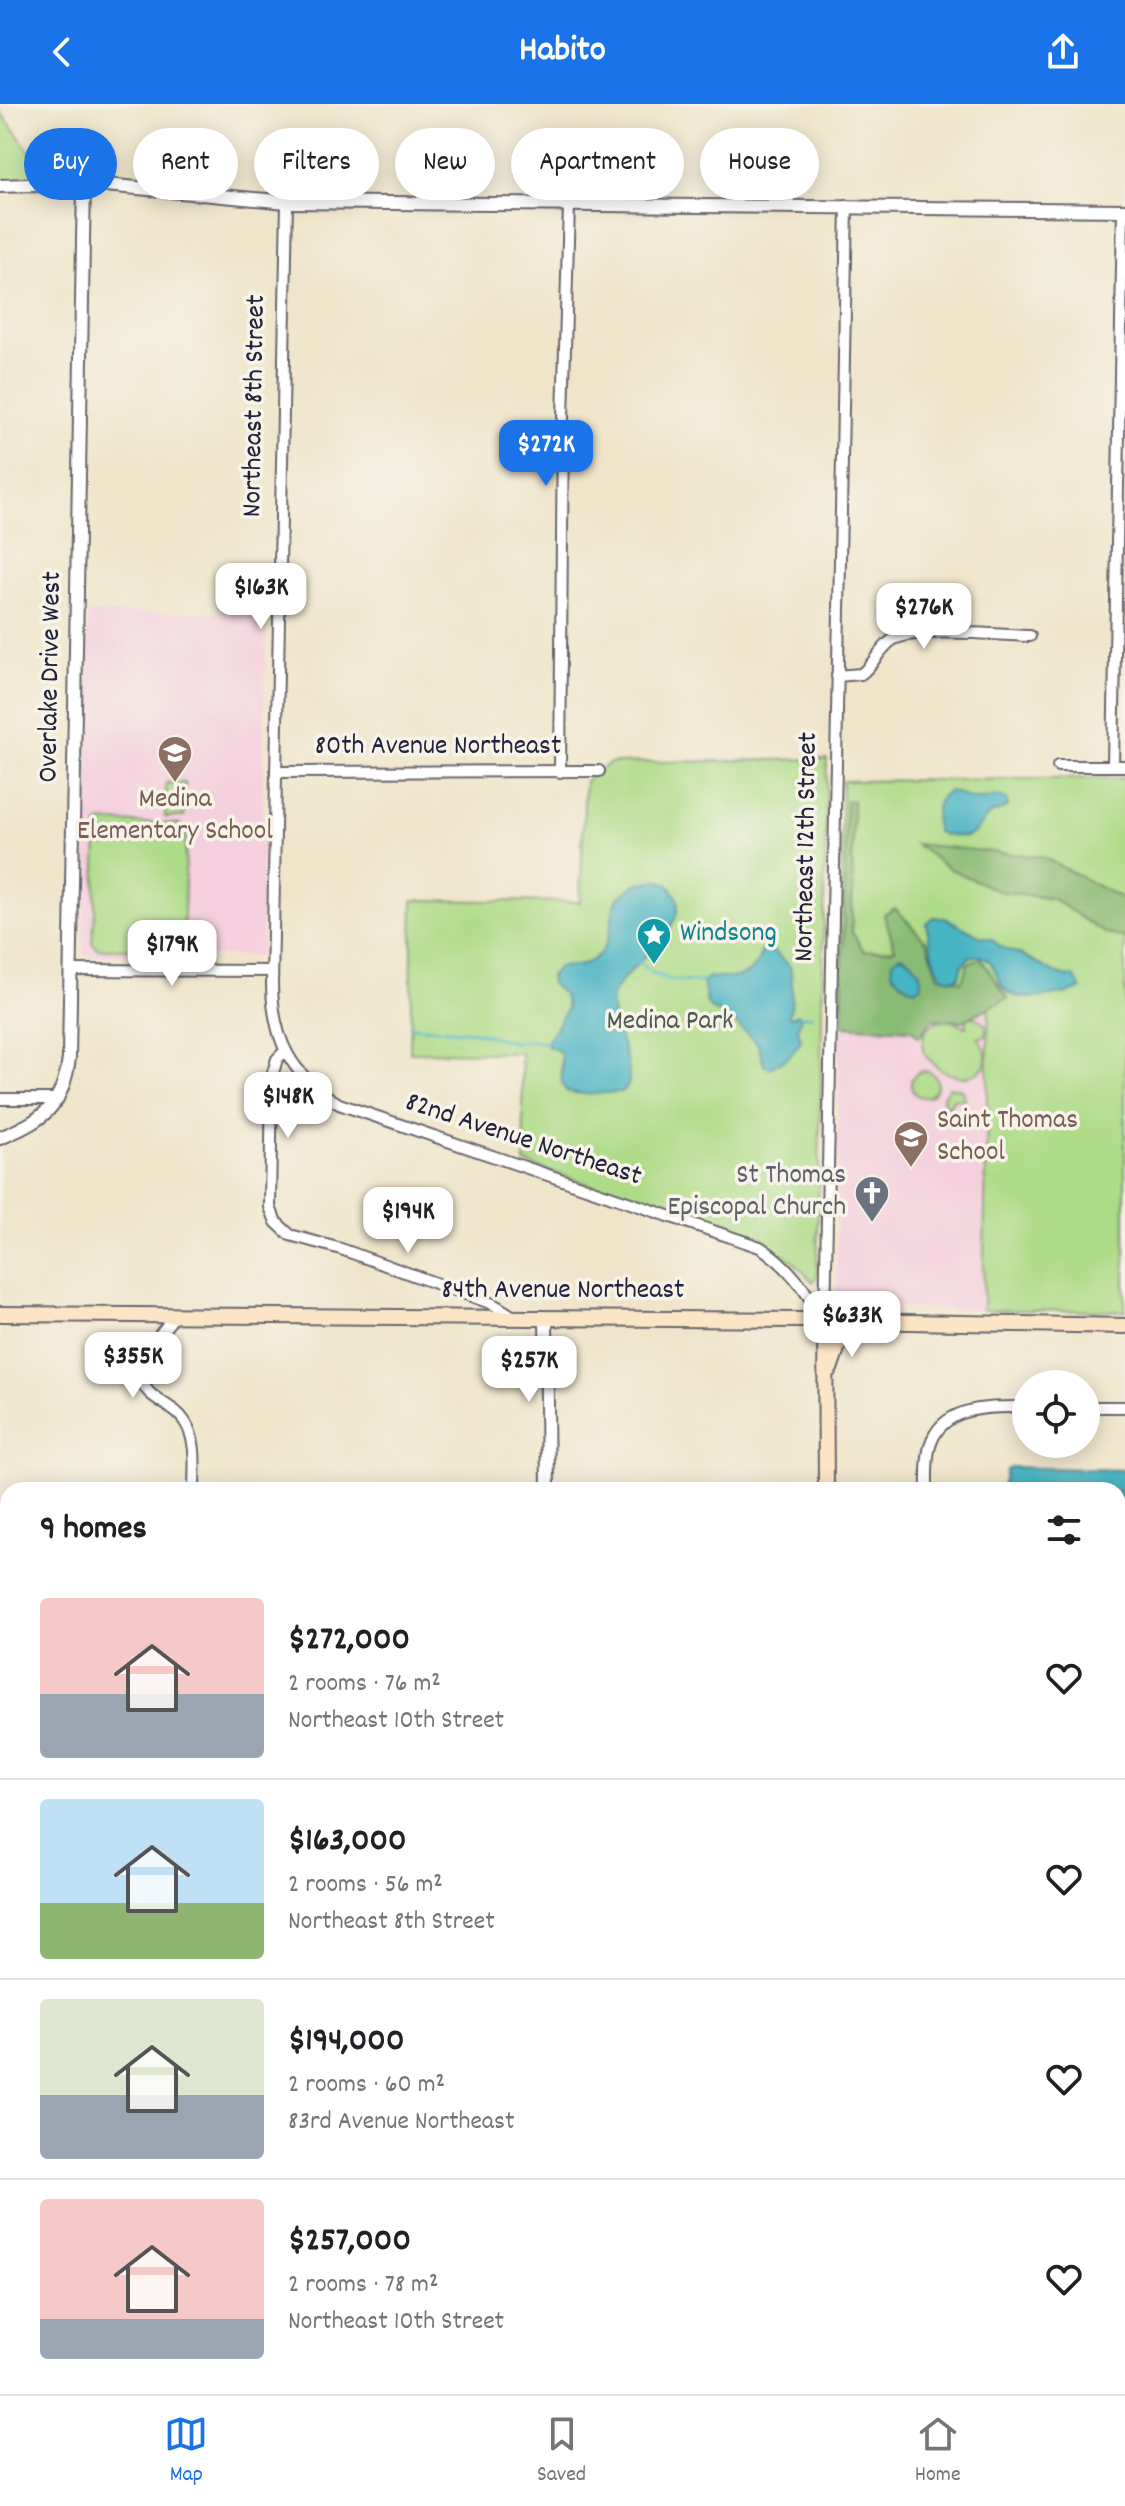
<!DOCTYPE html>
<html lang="en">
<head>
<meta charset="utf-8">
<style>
  body { margin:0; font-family:Dekko,sans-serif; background:#f6f6f6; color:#202124; height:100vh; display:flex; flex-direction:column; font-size:30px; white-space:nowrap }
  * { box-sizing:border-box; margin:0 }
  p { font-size:26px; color:#757577 }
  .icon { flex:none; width:44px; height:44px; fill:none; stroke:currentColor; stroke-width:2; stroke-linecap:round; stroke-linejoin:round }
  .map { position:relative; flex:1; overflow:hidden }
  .panel { position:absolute; left:0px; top:1378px; width:1126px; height:912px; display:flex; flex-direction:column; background:#fff; border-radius:24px 24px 0 0; box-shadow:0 4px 20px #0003 }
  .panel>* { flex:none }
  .top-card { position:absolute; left:24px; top:24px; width:1078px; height:72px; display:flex; gap:16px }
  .fabs { position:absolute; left:1012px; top:1266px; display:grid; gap:16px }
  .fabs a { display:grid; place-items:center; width:88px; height:88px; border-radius:50%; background:#fff; box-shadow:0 4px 20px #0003; font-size:40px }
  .price { position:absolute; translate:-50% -68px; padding:0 18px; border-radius:16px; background:#fff; color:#222; font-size:26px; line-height:52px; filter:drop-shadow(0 2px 4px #0008) }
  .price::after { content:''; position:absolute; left:50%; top:48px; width:24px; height:18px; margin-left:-12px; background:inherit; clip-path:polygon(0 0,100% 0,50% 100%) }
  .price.on { background:#1a73e8; color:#fff }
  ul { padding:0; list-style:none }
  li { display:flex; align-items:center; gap:24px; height:200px; padding:0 40px }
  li+li { border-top:2px solid #e0e0e0 }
  li span { display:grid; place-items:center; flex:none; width:224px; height:160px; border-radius:8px; color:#555 }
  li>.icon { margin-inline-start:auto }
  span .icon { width:96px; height:96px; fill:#fffc; stroke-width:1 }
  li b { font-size:34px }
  h2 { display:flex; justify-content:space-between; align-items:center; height:96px; padding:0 40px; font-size:34px }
  .tag { padding:0 28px; border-radius:36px; background:#fff; box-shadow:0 4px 20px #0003; font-size:28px; line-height:72px }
  .tag.on { background:#1a73e8; color:#fff }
  header { display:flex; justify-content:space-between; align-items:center; height:104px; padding:0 40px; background:#1a73e8; color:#fff; font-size:36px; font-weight:700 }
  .tabs { display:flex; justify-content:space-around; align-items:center; height:112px; border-top:2px solid #e0e0e0; background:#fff; font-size:22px; color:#757577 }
  .tabs a { display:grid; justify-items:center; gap:4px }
  .tabs .on { color:#1a73e8 }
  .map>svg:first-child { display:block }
  .built { fill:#f4cfdd }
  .green { fill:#addb87; stroke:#687e61; stroke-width:2 }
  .forest { fill:#8abb74; stroke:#566e58; stroke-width:2 }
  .water { fill:#47b4c3; stroke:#346b7f; stroke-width:2 }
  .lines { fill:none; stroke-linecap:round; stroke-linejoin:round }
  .stream { stroke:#47b4c3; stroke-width:3 }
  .minor-casing { stroke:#6a666d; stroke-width:14 }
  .tertiary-casing { stroke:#6a666d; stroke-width:16 }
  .secondary-casing { stroke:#6a666d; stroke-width:18 }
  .minor { stroke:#fff; stroke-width:10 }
  .tertiary { stroke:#fff; stroke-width:12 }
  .secondary { stroke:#fce5c4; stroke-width:14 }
  .labels { text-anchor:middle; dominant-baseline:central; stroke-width:7; stroke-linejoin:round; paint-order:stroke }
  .street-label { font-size:28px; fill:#22223b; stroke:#f7f3e8 }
  .education-label { font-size:28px; fill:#785e54; stroke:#f7f3e8 }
  .culture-label { font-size:28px; fill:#0d838f; stroke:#f7f3e8; text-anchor:start }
  .park-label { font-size:28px; fill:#4c5a52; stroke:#f7f3e8 }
  .worship-label { font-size:28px; fill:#5b616d; stroke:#f7f3e8; text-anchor:end }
</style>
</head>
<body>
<header><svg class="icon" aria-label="back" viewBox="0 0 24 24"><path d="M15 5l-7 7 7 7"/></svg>Habito<svg class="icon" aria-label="share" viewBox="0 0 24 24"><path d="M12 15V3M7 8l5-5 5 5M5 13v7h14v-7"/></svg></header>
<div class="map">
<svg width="1125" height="2290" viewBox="0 0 1125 2290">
  <rect width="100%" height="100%" fill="#f7f3e8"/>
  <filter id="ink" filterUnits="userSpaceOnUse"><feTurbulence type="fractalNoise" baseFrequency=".0125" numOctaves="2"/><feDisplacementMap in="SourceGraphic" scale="16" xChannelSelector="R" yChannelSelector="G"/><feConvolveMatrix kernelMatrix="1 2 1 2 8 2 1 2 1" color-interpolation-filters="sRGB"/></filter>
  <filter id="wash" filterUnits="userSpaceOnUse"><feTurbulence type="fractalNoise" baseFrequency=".006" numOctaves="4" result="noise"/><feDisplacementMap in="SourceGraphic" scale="32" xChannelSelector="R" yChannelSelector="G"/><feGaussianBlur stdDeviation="1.8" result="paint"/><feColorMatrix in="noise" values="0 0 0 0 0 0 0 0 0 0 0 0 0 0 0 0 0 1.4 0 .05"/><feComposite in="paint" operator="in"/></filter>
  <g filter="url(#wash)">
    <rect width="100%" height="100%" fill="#f0e5ca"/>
    <g class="built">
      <polygon points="266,508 261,852 83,852 88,509"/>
      <polygon points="839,895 989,898 983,1206 836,1202"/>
    </g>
    <g class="green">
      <polygon points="0,7 43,65 44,84 0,86"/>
      <polygon points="827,655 817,1173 813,1178 791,1155 752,1135 525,1059 521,949 410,948 413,796 580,798 585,677 610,659"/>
      <polygon points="1125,674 1125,1207 983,1206 989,898 839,895 842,677"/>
      <polygon points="166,679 185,679 184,713 165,713"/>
      <polygon points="102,718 179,720 186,727 183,850 173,845 98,845 92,839 95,808 97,721"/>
      <path d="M 967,913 L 975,913 L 986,921 L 986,932 L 978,933 C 1004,966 963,987 934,960 C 929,955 924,952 923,945 C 919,930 932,914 948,916 C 954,917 961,921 966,923 Z"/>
      <circle cx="924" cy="980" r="13"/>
      <polygon points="949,983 961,985 965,995 953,995 949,1004 944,999 943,992"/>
    </g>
    <g class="forest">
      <polygon points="846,697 853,697 852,828 864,847 895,845 884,810 895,804 927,838 938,872 962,877 968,859 981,855 1008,894 963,917 932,915 919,933 912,926 842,922"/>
      <polygon points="915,740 1043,753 1125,796 1125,834 1106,830 1053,795 998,787 948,764"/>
    </g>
    <g class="water">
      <path d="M 949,687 C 958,689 966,694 975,695 C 988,697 995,687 1007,696 L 1008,702 C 1001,708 992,707 986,714 C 980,719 976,731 968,732 C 962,734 951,730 943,731 L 936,727 C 935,711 933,695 949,687 Z"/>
      <path d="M 658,776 C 666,778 672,783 676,791 C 691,824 625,861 613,891 C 605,915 635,952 628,982 L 621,988 C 605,989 581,992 566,987 L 562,980 L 561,951 L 559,947 L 547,942 L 548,936 L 567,904 C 566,899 565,892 561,889 C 555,882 550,883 550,872 L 559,863 C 567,861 576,864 584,860 C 616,847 607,818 617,795 L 636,780 Z"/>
      <path d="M 933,813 L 946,814 L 979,832 L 992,835 C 1001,846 1014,847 1026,853 C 1044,861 1054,873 1074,873 L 1082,885 C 1066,890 1022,900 1008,888 C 992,875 999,850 971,852 L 962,861 L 959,873 C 953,875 945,876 941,870 C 933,861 929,832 926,819 Z"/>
      <path d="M 766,839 L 769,839 L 775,849 L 790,862 C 792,872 793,902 789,911 L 791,913 L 798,910 L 801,912 L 798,924 L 801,937 C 793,951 784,957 769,964 L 764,961 L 758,940 L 728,912 L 712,906 L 707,900 L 703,878 L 709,873 C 726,875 750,876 758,857 C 762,850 760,845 766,839 Z"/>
      <path d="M 901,851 C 914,856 922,868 922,882 L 916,885 L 907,883 L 892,868 L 893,856 Z"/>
      <polygon points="1011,1363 1125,1366 1125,1467 1118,1470 1118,1386 1001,1386 1006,1366"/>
    </g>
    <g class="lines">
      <g class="stream">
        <path d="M 639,858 C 656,877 680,878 703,878"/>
        <polyline points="801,912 811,912"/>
        <polyline points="410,923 476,928 513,938 535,937 548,939"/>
        <polyline points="0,1902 8,1896"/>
      </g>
    </g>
  </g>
  <g filter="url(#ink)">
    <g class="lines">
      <defs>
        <g id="minor">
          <path d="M 287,98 L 272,881 C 273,937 291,971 339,1000 L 760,1143 C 790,1162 806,1188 825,1217"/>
          <path d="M 837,572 L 861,570 C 873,561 879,546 891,537 C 910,522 1002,531 1030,532"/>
          <polyline points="1058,662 1125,662"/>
          <polyline points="1113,662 1123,106"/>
          <polyline points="276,668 599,667"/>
          <polyline points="560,668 563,315 569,101"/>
          <polyline points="72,866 272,867"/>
          <polyline points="285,947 277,955 272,972 270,1103 276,1118 290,1131 341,1145 493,1200 514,1213"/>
          <polyline points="0,995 58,995"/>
          <path d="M 175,1211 C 160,1232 123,1267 152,1291 C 163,1300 178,1306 185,1318 C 198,1338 194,1364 194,1386"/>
          <polyline points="825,1215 847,102"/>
          <polyline points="1086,1303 1125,1303"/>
          <path d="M 927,1386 C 927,1372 926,1356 930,1342 C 942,1300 992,1303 1026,1303"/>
          <polyline points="0,1477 8,1477"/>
          <polyline points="1118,1539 1125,1537"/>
          <polyline points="0,1672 8,1675"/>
          <polyline points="1118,1728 1125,1728"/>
          <polyline points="1118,1929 1125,1932"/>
          <polyline points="882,2282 882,2290"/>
          <polyline points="1114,2282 1114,2290"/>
          <polyline points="138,2290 144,2282"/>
        </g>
        <g id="tertiary">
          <polyline points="0,82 84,79 287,98 1125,106"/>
          <path d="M 0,1034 C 43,1016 63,1003 69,954 L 84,79"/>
          <polyline points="546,1214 548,1386"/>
          <polyline points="0,1781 8,1782"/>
          <polyline points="548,2282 548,2290"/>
        </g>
        <g id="secondary">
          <polyline points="0,1210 803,1216 1125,1222"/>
          <polyline points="825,1217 826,1386"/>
          <polyline points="830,1265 839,1239 863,1219"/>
          <polyline points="0,2224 8,2213"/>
          <polyline points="1118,2272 1125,2272"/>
          <polyline points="0,2273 8,2273"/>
          <polyline points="269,2290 269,2282"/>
        </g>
      </defs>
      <use href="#minor" class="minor-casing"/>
      <use href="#tertiary" class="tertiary-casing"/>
      <use href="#secondary" class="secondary-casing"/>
      <use href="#minor" class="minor"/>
      <use href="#tertiary" class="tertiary"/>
      <use href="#secondary" class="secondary"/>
    </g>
  </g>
  <defs>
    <symbol id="school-pin" viewBox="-11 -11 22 30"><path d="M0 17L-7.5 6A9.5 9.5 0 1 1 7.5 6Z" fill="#8d6e63" stroke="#f7f3e8"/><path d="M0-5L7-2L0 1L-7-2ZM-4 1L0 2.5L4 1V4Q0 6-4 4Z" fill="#fff"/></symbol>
    <symbol id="sight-pin" viewBox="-11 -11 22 30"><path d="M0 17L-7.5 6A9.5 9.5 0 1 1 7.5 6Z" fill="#0f9aa8" stroke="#f7f3e8"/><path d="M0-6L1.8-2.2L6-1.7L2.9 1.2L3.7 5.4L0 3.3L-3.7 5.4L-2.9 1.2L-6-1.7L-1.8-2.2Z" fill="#fff"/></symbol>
    <symbol id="church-pin" viewBox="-11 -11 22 30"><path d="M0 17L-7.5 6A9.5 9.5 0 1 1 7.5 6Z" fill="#6b7280" stroke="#f7f3e8"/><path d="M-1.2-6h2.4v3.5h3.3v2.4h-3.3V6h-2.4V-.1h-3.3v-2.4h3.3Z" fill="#fff"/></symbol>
  </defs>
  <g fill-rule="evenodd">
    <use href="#school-pin" x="155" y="629" width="40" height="54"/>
    <use href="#sight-pin" x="634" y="811" width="40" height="54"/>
    <use href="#school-pin" x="891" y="1014" width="40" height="54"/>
    <use href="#church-pin" x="852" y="1069" width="40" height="54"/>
  </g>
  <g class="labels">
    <g class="street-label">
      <text transform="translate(256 302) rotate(-89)">Northeast 8th Street</text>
      <text transform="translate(52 573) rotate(-89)">Overlake Drive West</text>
      <text x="438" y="644">80th Avenue Northeast</text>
      <text transform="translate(808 743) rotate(-89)">Northeast 12th Street</text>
      <text transform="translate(523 1037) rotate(18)">82nd Avenue Northeast</text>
      <text x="563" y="1188">84th Avenue Northeast</text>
    </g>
    <g class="education-label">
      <text x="175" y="697">Medina<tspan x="175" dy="32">Elementary School</tspan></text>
      <text x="937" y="1018" text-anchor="start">Saint Thomas<tspan x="937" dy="32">School</tspan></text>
    </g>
    <g class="culture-label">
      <text x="680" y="831">Windsong</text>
    </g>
    <g class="park-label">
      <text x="670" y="919">Medina Park</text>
    </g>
    <g class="worship-label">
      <text x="846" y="1073">St Thomas<tspan x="846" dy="32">Episcopal Church</tspan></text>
    </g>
  </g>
</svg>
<div class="fabs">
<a><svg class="icon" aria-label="locate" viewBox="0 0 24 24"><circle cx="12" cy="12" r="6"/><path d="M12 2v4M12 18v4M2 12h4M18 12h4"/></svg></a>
</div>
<b class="price on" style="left:546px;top:384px">$272K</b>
<b class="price" style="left:261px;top:527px">$163K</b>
<b class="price" style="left:924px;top:547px">$276K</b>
<b class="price" style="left:172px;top:884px">$179K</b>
<b class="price" style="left:288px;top:1036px">$148K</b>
<b class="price" style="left:408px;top:1151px">$194K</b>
<b class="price" style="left:852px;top:1255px">$633K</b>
<b class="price" style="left:133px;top:1296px">$355K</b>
<b class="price" style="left:529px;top:1300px">$257K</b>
<div class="top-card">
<a class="tag on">Buy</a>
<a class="tag">Rent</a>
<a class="tag">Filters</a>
<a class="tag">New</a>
<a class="tag">Apartment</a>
<a class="tag">House</a>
</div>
<section class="panel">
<h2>9 homes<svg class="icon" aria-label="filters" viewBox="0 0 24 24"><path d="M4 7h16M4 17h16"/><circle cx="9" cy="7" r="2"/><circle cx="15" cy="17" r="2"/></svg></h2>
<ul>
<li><span style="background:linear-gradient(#f6c9c9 60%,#9aa5b1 0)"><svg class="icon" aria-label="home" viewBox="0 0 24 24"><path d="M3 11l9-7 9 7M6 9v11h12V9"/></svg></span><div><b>$272,000</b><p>2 rooms · 76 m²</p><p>Northeast 10th Street</p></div><svg class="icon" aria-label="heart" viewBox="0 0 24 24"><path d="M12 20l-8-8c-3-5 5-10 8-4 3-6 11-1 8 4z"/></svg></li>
<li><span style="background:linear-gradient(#bfe0f5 65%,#8fb573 0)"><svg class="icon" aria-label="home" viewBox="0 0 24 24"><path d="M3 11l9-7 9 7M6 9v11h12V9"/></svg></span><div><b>$163,000</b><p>2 rooms · 56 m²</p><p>Northeast 8th Street</p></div><svg class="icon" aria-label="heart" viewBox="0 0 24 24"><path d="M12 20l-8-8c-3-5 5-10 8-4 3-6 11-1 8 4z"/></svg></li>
<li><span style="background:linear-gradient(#dfe7d0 60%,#9aa5b1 0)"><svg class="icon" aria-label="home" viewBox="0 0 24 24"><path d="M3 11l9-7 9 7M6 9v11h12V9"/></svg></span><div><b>$194,000</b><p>2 rooms · 60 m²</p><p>83rd Avenue Northeast</p></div><svg class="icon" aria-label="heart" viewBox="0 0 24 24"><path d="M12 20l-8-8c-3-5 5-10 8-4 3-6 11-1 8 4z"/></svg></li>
<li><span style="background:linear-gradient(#f6c9c9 75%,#9aa5b1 0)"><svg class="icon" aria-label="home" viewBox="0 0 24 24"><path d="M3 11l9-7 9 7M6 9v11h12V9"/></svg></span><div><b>$257,000</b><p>2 rooms · 78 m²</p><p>Northeast 10th Street</p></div><svg class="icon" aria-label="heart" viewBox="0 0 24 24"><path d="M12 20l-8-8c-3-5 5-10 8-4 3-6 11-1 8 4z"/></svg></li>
</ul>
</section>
</div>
<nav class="tabs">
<a class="on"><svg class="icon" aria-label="map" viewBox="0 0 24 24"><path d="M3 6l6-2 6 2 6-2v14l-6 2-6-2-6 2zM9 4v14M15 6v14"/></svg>Map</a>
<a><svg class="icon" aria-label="saved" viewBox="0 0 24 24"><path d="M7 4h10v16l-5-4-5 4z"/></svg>Saved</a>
<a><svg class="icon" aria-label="home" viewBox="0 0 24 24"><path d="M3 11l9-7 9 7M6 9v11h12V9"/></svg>Home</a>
</nav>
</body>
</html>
